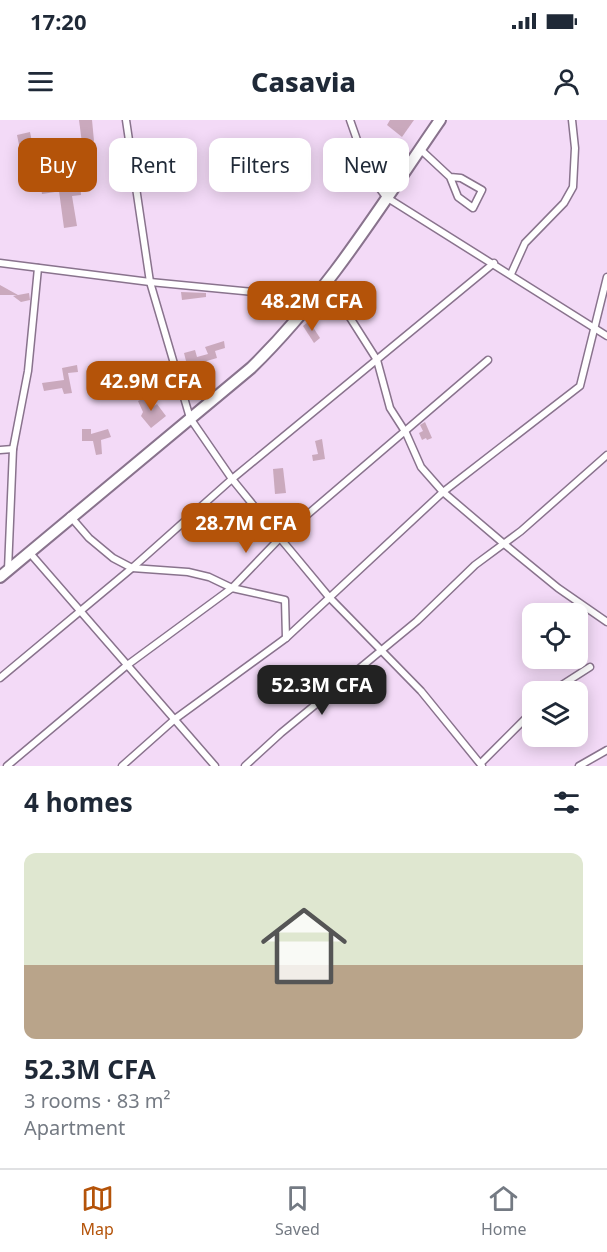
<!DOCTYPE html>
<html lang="en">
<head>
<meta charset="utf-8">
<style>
  body { margin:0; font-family:"Noto Sans",sans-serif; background:#f6f6f7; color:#1f2937; height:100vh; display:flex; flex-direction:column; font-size:22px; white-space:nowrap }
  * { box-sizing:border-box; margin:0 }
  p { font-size:20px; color:#747a83 }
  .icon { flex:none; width:33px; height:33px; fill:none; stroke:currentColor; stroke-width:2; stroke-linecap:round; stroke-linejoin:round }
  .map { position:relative; height:646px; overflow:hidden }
  .side { display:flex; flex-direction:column; background:#fff; flex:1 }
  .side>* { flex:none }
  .top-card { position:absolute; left:18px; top:18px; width:572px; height:54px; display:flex; gap:12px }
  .buttons { position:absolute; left:522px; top:483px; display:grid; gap:12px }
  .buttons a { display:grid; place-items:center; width:66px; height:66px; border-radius:12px; background:#fff; box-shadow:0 3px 15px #0003; font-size:30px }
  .price { position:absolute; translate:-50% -51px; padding:0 14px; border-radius:12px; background:#b45309; color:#fff; font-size:20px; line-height:39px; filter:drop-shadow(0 2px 3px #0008) }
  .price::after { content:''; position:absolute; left:50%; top:36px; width:18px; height:14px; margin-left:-9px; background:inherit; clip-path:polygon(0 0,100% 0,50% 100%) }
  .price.selected { background:#222; color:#fff }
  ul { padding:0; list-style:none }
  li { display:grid; align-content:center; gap:12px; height:318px; padding:0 24px }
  li span { display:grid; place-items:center; height:186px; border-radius:12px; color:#555 }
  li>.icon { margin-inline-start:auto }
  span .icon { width:108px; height:108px; fill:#fffc; stroke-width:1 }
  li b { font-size:26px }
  h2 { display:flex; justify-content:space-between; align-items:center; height:72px; padding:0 24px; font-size:26px }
  .pill { padding:0 21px; border-radius:12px; background:#fff; box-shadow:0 3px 15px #0003; font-size:21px; line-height:54px }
  .pill.selected { background:#b45309; color:#fff }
  .status { display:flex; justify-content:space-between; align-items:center; height:42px; padding:0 30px; background:#fff; direction:ltr }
  .status svg { height:16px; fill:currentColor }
  header { display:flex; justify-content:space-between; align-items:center; height:78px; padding:0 24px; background:#fff; font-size:27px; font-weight:800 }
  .menu { display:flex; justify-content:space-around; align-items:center; height:84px; border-top:2px solid #e0e1e3; background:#fff; font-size:16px; color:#747a83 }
  .menu a { display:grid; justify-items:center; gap:3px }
  .menu .selected { color:#b45309 }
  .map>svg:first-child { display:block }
  .building { fill:#caa9bd }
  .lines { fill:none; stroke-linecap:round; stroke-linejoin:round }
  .minor-casing { stroke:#89738d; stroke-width:9 }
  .trunk-casing { stroke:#89738d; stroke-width:14 }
  .minor { stroke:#fff; stroke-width:6 }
  .trunk { stroke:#fff; stroke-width:10 }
</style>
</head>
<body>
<div class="status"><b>17:20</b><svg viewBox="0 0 49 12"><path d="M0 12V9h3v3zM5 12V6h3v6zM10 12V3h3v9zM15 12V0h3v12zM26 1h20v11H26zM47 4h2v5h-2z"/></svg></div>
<header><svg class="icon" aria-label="menu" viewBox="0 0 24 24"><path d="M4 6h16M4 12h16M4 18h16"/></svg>Casavia<svg class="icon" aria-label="person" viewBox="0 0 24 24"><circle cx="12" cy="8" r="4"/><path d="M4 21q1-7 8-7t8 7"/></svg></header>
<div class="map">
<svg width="607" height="646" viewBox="0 0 607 646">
  <rect width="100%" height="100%" fill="#f3daf7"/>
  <g class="building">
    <polygon points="79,0 92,0 94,21 82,23"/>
    <polygon points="390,0 414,0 402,17 387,5"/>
    <polygon points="30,12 34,32 49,30 55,72 42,74 37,41 23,44 17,15"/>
    <polygon points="80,61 81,75 72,76 77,106 64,108 59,71 73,69 72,62"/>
    <polygon points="0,165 18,175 29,173 30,180 21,182 13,176 17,175 0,175"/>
    <polygon points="181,172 206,173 206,177 182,180"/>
    <polygon points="309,201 320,218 314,223 303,206"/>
    <polygon points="224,221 225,228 215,231 217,238 193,245 196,257 184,260 182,251 188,249 184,233 195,230 197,237 208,234 205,227"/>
    <polygon points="77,245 78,252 68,253 72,273 64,274 62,268 44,271 42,263 64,260 62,248"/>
    <polygon points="148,276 153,287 157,284 166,296 151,308 141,296 143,292 138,281"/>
    <polygon points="425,302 432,318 427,320 426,318 422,320 419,313 423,311 420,305"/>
    <polygon points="82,309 91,309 91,314 108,309 111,317 101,320 102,334 96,335 93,321 82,321"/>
    <polygon points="322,319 325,339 313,341 312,335 318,334 315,321"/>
    <polygon points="283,348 286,373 275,374 273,349"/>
  </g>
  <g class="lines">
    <defs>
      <g id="minor">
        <polyline points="126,0 150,162 190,298 232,359 280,418 329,477 421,571 482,646"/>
        <polyline points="350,0 369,54 386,77 607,216"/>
        <polyline points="420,29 450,57 458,77 473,88 482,70 461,58 450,57"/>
        <polyline points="0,143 150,162 316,178"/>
        <polyline points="511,154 525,123 564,83 573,67 575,28 572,0"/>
        <polyline points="328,163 377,240 390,288 406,313 421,347 443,372 503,423 558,468 607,502"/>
        <polyline points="0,330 13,329"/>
        <polyline points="70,396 89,418 113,438 132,448 188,452 209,457 232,468 285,480 286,518"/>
        <polyline points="29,432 215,646"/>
        <polyline points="8,450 13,329 28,251 38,148"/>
        <polyline points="0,558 132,448 232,359 494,143"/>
        <polyline points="551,572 590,547"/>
        <polyline points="481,643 532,592"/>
        <polyline points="7,646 126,546 232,468 280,418 488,240"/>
        <polyline points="122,646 175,599 286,518 443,372 580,266 607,157"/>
        <polyline points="245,646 281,613 417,501 475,445 521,411 607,335"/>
        <polyline points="579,646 607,630"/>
      </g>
      <path id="trunk" d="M 0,457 L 251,248 C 327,174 380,87 440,0"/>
    </defs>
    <use href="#minor" class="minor-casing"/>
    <use href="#trunk" class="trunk-casing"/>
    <use href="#minor" class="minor"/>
    <use href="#trunk" class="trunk"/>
  </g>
</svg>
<div class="buttons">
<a><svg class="icon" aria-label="locate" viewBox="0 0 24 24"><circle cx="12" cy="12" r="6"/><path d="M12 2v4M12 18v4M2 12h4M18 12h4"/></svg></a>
<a><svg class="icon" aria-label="layers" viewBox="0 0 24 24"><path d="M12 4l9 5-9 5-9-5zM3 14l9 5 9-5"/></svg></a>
</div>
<b class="price" style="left:312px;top:212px">48.2M CFA</b>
<b class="price" style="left:151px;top:292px">42.9M CFA</b>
<b class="price" style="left:246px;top:434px">28.7M CFA</b>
<b class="price selected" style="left:322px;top:596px">52.3M CFA</b>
<div class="top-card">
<a class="pill selected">Buy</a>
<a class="pill">Rent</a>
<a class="pill">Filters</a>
<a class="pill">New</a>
</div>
</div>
<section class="side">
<h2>4 homes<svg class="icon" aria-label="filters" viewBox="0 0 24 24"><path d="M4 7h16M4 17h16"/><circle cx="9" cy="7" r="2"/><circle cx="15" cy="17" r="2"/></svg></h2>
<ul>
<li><span style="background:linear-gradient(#dfe7d0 60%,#b9a48a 0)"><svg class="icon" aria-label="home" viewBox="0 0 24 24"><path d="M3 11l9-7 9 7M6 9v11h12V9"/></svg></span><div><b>52.3M CFA</b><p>3 rooms · 83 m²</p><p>Apartment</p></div></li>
</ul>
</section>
<nav class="menu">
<a class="selected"><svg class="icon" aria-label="map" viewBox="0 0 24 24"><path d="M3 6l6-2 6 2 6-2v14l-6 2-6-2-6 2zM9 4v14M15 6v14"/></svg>Map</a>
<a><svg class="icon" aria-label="saved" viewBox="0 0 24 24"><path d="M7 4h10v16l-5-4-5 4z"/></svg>Saved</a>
<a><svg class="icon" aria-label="home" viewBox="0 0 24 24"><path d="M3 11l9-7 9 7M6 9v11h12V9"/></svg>Home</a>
</nav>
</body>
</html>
